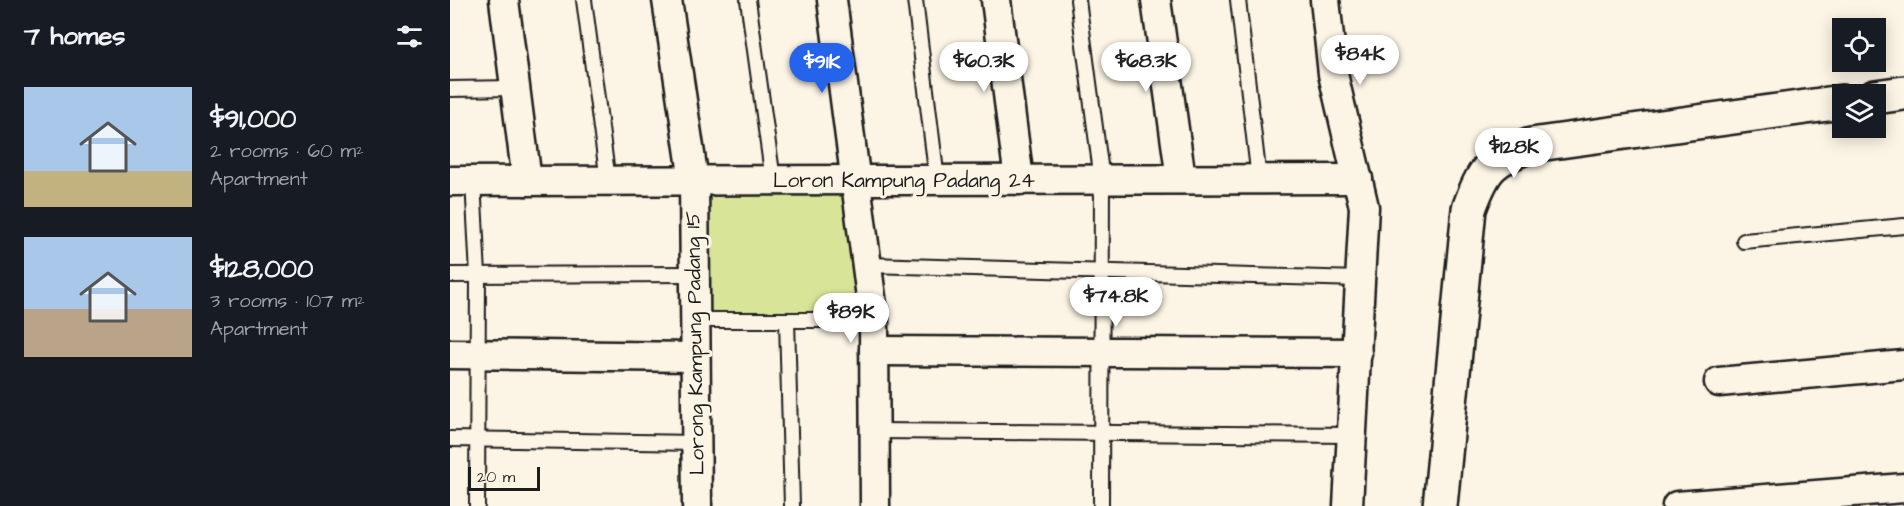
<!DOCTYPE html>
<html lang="en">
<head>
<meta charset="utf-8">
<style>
  body { margin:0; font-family:"Architects Daughter",sans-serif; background:#242831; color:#f1f3f6; height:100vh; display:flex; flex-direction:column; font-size:22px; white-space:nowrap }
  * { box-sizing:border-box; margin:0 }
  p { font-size:20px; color:#9ea1a6 }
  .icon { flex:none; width:33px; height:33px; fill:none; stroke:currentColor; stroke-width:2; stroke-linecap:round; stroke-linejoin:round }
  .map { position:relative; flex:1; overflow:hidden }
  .sheet { display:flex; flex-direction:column; background:#171b24; width:450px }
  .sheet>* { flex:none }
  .fabs { position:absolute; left:1382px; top:18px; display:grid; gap:12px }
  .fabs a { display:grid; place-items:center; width:54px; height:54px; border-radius:0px; background:#171b24; box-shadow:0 3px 15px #0003; font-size:30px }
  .scale { position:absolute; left:18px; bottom:15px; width:72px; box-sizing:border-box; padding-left:6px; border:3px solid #1c1c1c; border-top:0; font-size:16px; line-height:21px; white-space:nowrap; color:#1c1c1c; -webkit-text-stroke:4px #fcf5e5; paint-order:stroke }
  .price { position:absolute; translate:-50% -51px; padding:0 14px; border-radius:21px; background:#fff; color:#222; font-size:20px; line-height:39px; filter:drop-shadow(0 2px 3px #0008) }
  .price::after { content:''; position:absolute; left:50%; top:36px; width:18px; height:14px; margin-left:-9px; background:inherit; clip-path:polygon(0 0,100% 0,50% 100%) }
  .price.active { background:#2563eb; color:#fff }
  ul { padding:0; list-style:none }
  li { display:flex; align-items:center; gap:18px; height:150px; padding:0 24px }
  li span { display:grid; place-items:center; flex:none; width:168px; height:120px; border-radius:0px; color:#555 }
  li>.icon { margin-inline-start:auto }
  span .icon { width:72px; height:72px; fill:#fffc; stroke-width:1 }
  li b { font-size:26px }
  h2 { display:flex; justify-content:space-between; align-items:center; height:72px; padding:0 24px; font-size:26px }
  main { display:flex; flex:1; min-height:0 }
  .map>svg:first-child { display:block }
  .green { fill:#d8e497; stroke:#7a805a; stroke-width:1.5 }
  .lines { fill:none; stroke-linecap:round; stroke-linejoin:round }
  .service-casing { stroke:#1c1c1c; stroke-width:18 }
  .minor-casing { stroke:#1c1c1c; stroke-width:33 }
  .tertiary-casing { stroke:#1c1c1c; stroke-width:38 }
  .service { stroke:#fcf5e5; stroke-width:14 }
  .minor { stroke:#fcf5e5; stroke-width:28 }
  .tertiary { stroke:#fcf5e5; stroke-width:33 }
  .labels { text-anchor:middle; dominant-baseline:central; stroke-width:6; stroke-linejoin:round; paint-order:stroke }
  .street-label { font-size:21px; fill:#1c1c1c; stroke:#fcf5e5 }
</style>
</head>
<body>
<main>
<section class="sheet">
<h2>7 homes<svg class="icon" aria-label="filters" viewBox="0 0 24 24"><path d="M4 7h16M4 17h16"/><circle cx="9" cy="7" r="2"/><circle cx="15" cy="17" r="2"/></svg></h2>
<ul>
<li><span style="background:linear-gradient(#a9c7e8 70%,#c2b280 0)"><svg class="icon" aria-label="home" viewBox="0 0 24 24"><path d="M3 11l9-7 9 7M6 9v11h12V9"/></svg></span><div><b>$91,000</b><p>2 rooms · 60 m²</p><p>Apartment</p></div></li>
<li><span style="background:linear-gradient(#a9c7e8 60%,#b9a48a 0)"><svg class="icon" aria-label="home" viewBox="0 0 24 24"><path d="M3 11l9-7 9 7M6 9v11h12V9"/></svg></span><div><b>$128,000</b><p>3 rooms · 107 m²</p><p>Apartment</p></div></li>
</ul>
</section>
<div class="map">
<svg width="1454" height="506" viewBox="0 0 1454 506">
  <rect width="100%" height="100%" fill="#fcf5e5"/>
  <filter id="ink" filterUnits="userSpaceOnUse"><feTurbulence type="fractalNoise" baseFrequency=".0167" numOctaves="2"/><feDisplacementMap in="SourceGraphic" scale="12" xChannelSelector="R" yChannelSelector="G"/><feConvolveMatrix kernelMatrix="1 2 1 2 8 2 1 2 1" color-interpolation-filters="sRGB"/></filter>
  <g filter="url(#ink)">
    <polygon class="green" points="408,180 424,320 245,320 244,181"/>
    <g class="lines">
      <defs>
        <g id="service">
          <polyline points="134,0 158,181"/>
          <polyline points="298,0 323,180"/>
          <polyline points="465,0 487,180"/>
          <polyline points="628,0 652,180 651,506"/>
          <polyline points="788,0 809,179"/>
          <polyline points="0,89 65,88"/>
          <polyline points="23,181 28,275 27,506"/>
          <polyline points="1294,241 1454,226"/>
          <polyline points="418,265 910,279"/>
          <polyline points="0,275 244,274"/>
          <polyline points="245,320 424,320"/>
          <polyline points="337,320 342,506"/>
          <polyline points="425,431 903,435"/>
          <polyline points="0,439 246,443"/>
        </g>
        <g id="minor">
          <polyline points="54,0 77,181"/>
          <polyline points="217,0 244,181 247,506"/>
          <polyline points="382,0 424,320 425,506"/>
          <polyline points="546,0 569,180"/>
          <polyline points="706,0 731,179"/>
          <polyline points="875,0 883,74 914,207 898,506"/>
          <polyline points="0,181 908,179"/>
          <polyline points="424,351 907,353"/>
          <polyline points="0,354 245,357"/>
          <polyline points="1269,382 1454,365"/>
          <polyline points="1227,506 1454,488"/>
        </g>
        <g id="tertiary">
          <polyline points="1425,97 1454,93"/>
          <path d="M 990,506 L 1019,209 C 1034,168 1040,160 1081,145 L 1392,102"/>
        </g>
      </defs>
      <use href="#service" class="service-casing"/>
      <use href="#minor" class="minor-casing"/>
      <use href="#tertiary" class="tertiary-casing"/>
      <use href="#service" class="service"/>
      <use href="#minor" class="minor"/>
      <use href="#tertiary" class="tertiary"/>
    </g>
  </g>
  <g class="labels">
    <g class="street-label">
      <text x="454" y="180">Loron Kampung Padang 24</text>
      <text transform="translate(245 343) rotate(-91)">Lorong Kampung Padang 15</text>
    </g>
  </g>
</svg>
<div class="fabs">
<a><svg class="icon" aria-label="locate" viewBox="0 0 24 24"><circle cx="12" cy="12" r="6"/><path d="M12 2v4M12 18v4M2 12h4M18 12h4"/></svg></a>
<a><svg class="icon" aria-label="layers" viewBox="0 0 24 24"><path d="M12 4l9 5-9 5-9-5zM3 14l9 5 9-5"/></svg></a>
</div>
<div class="scale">20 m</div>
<b class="price" style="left:910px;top:86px">$84K</b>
<b class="price" style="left:534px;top:93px">$60.3K</b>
<b class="price" style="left:696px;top:93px">$68.3K</b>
<b class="price active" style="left:372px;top:94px">$91K</b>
<b class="price" style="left:1064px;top:179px">$128K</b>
<b class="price" style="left:666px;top:328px">$74.8K</b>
<b class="price" style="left:401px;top:344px">$89K</b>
</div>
</main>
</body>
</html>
